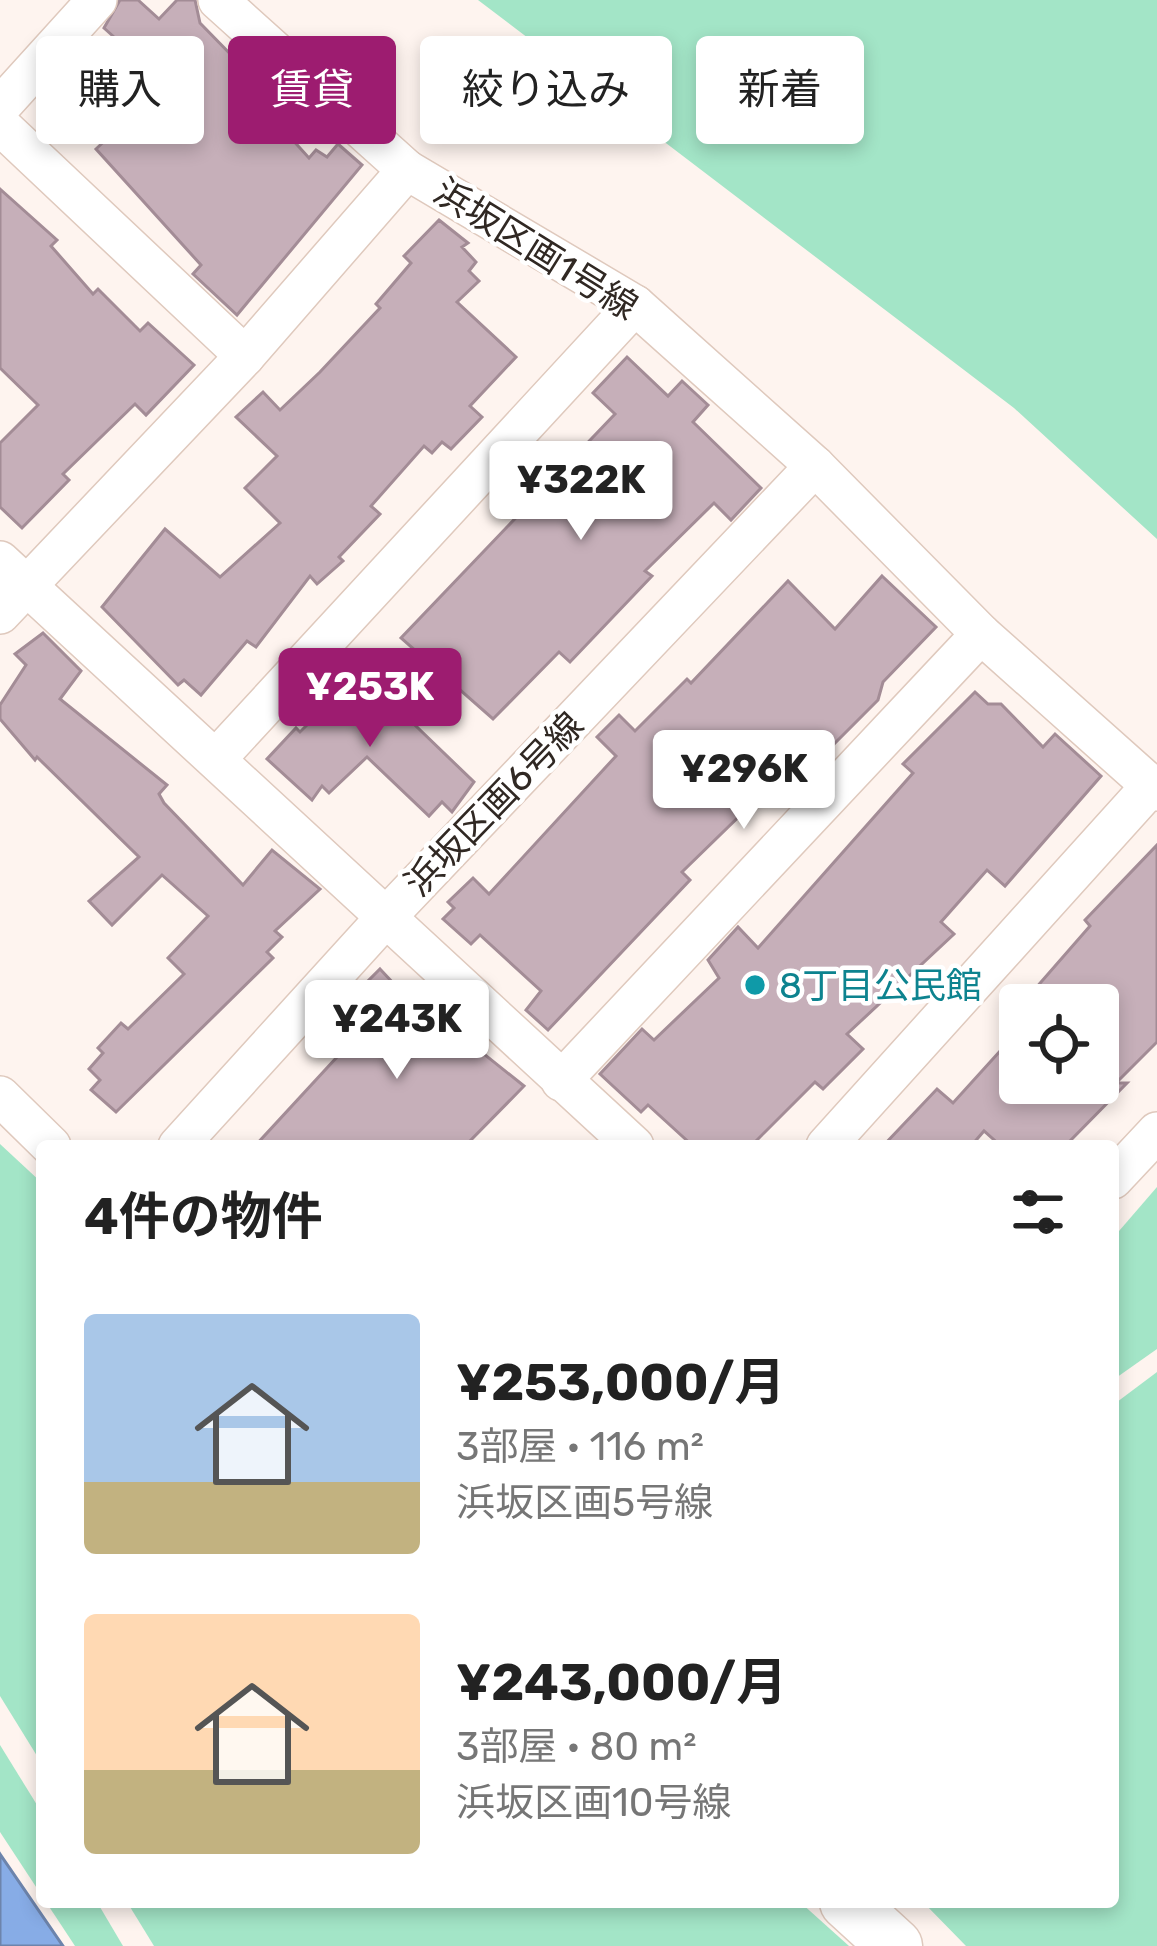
<!DOCTYPE html>
<html lang="ja">
<head>
<meta charset="utf-8">
<style>
  body { margin:0; font-family:Rubik,"Noto Sans JP",sans-serif; background:#f6f6f6; color:#222; height:100vh; display:flex; flex-direction:column; font-size:45px; white-space:nowrap }
  * { box-sizing:border-box; margin:0 }
  p { font-size:39px; color:#767676 }
  .icon { flex:none; width:66px; height:66px; fill:none; stroke:currentColor; stroke-width:2; stroke-linecap:round; stroke-linejoin:round }
  .map { position:relative; flex:1; overflow:hidden }
  .panel { position:absolute; left:36px; top:1140px; width:1083px; height:768px; display:flex; flex-direction:column; background:#fff; border-radius:12px; box-shadow:0 6px 18px #0003 }
  .panel>* { flex:none }
  .banner { position:absolute; left:36px; top:36px; width:1086px; height:108px; display:flex; gap:24px }
  .buttons { position:absolute; left:999px; top:984px; display:grid; gap:24px }
  .buttons a { display:grid; place-items:center; width:120px; height:120px; border-radius:12px; background:#fff; box-shadow:0 6px 18px #0003; font-size:60px }
  .price { position:absolute; translate:-50% -102px; padding:0 27px; border-radius:12px; background:#fff; color:#222; font-size:39px; line-height:78px; filter:drop-shadow(0 3px 6px #0008) }
  .price::after { content:''; position:absolute; left:50%; top:72px; width:36px; height:27px; margin-left:-18px; background:inherit; clip-path:polygon(0 0,100% 0,50% 100%) }
  .price.on { background:#9d1c70; color:#fff }
  ul { padding:0; list-style:none }
  li { display:flex; align-items:center; gap:36px; height:300px; padding:0 48px }
  li span { display:grid; place-items:center; flex:none; width:336px; height:240px; border-radius:12px; color:#555 }
  li>.icon { margin-inline-start:auto }
  span .icon { width:144px; height:144px; fill:#fffc; stroke-width:1 }
  li b { font-size:51px }
  h2 { display:flex; justify-content:space-between; align-items:center; height:144px; padding:0 48px; font-size:51px }
  .tag { padding:0 42px; border-radius:12px; background:#fff; box-shadow:0 6px 18px #0003; font-size:42px; line-height:108px }
  .tag.on { background:#9d1c70; color:#fff }
  .map>svg:first-child { display:block }
  .green { fill:#a3e5c7 }
  .water { fill:#87ace6; stroke:#6d84ac; stroke-width:3 }
  .building { fill:#c6afb9; stroke:#a38c96; stroke-width:3 }
  .lines { fill:none; stroke-linecap:round; stroke-linejoin:round }
  .minor-casing { stroke:#dfc9bd; stroke-width:42 }
  .secondary-casing { stroke:#dfc9bd; stroke-width:57 }
  .minor { stroke:#fff; stroke-width:39 }
  .secondary { stroke:#fff; stroke-width:54 }
  .culture-dot { fill:#0f9aa8; stroke:#fff; stroke-width:4.5 }
  .labels { text-anchor:middle; dominant-baseline:central; stroke-width:9; stroke-linejoin:round; paint-order:stroke }
  .street-label { font-size:36px; fill:#302823; stroke:#fff }
  .culture-label { font-size:36px; fill:#0d838f; stroke:#fff; text-anchor:start }
</style>
</head>
<body>
<div class="map">
<svg width="1157" height="1946" viewBox="0 0 1157 1946">
  <rect width="100%" height="100%" fill="#fef4ef"/>
  <g class="green">
    <polygon points="478,0 1157,0 1157,539 1014,408"/>
    <polygon points="0,1144 42,1183 42,1764 0,1696"/>
    <polygon points="1157,1187 1157,1349 1113,1380 1113,1238"/>
    <polygon points="1157,1372 1157,1946 966,1946 923,1902 1113,1902 1113,1405"/>
    <polygon points="0,1745 42,1813 42,1896 0,1832"/>
    <polygon points="46,1902 97,1902 123,1946 75,1946"/>
    <polygon points="127,1902 800,1902 849,1946 154,1946"/>
  </g>
  <polygon class="water" points="0,1854 63,1946 0,1946"/>
  <g class="building">
    <polygon points="120,0 138,0 159,19 177,0 195,0 200,23 241,65 233,74 309,158 316,150 327,157 338,144 362,165 237,315 193,274 201,265 96,149 154,94 105,47 114,37 104,28"/>
    <polygon points="0,189 57,240 51,246 93,294 98,289 140,331 148,323 194,365 146,415 135,404 63,474 69,480 22,528 0,507 0,443 38,405 0,368"/>
    <polygon points="439,220 468,243 462,247 476,262 469,271 479,281 457,302 516,357 470,406 482,417 451,449 442,442 432,453 424,446 371,506 380,514 339,557 343,561 317,584 310,576 256,647 247,641 201,695 184,680 178,685 102,607 165,529 220,577 280,523 245,488 277,456 236,417 263,392 280,410 320,372 380,308 376,304 411,263 404,256"/>
    <polygon points="627,357 668,396 682,381 708,405 693,422 761,488 731,520 714,503 645,571 652,576 570,662 559,652 493,719 401,638 615,414 593,393"/>
    <polygon points="882,576 936,627 883,682 878,700 814,764 803,754 682,872 690,880 548,1030 526,1010 541,991 480,935 471,944 443,919 454,908 448,902 473,878 489,894 616,756 597,737 619,715 635,731 687,679 691,683 788,581 835,629"/>
    <polygon points="43,633 81,671 60,699 167,785 159,794 164,803 243,885 272,850 320,889 275,931 282,937 267,952 273,958 116,1112 91,1090 100,1080 89,1069 103,1053 98,1048 121,1023 128,1029 184,974 168,958 208,916 162,875 112,925 89,901 139,857 37,757 35,760 0,719 0,705 26,665 15,654"/>
    <polygon points="364,676 474,782 452,812 442,802 429,816 367,757 329,793 322,786 312,800 267,759 296,728 300,732 348,684 353,688"/>
    <polygon points="975,692 988,704 1001,704 1043,747 1055,734 1101,776 1005,886 987,870 941,922 954,934 847,1034 863,1049 823,1089 815,1082 751,1146 693,1146 648,1105 641,1112 600,1074 642,1029 654,1040 719,978 708,960 738,927 758,948 913,773 903,764"/>
    <polygon points="1157,845 1157,1042 1116,1083 1127,1083 1065,1146 1001,1146 984,1131 971,1146 883,1146 937,1089 953,1103 1020,1029 1020,1083 1098,1083 1098,1005 1021,1005 1090,926 1085,920"/>
    <polygon points="380,969 424,1016 429,1010 524,1086 465,1146 255,1146 361,1031 339,1010"/>
  </g>
  <g class="lines">
    <defs>
      <g id="minor">
        <polyline points="218,0 407,170"/>
        <polyline points="0,107 97,0"/>
        <polyline points="0,125 245,356"/>
        <polyline points="0,561 634,1146"/>
        <polyline points="0,614 245,356 407,170 635,305 815,466 981,634 1157,791"/>
        <polyline points="216,759 635,305"/>
        <polyline points="561,1081 981,634"/>
        <polyline points="0,1096 51,1146"/>
        <polyline points="178,1146 387,916 815,466"/>
        <polyline points="826,1146 1151,786"/>
        <polyline points="1113,1179 1157,1132"/>
      </g>
      <polyline id="secondary" points="847,1902 895,1946"/>
    </defs>
    <use href="#minor" class="minor-casing"/>
    <use href="#secondary" class="secondary-casing"/>
    <use href="#minor" class="minor"/>
    <use href="#secondary" class="secondary"/>
  </g>
  <circle class="culture-dot" cx="755" cy="985" r="12"/>
  <g class="labels">
    <g class="street-label">
      <text transform="translate(536 249) rotate(32)">浜坂区画1号線</text>
      <text transform="translate(494 804) rotate(-46)">浜坂区画6号線</text>
    </g>
    <g class="culture-label">
      <text x="779" y="985">8丁目公民館</text>
    </g>
  </g>
</svg>
<div class="buttons">
<a><svg class="icon" aria-label="locate" viewBox="0 0 24 24"><circle cx="12" cy="12" r="6"/><path d="M12 2v4M12 18v4M2 12h4M18 12h4"/></svg></a>
</div>
<b class="price" style="left:581px;top:543px">¥322K</b>
<b class="price on" style="left:370px;top:750px">¥253K</b>
<b class="price" style="left:744px;top:832px">¥296K</b>
<b class="price" style="left:397px;top:1082px">¥243K</b>
<div class="banner">
<a class="tag">購入</a>
<a class="tag on">賃貸</a>
<a class="tag">絞り込み</a>
<a class="tag">新着</a>
</div>
<section class="panel">
<h2>4件の物件<svg class="icon" aria-label="filters" viewBox="0 0 24 24"><path d="M4 7h16M4 17h16"/><circle cx="9" cy="7" r="2"/><circle cx="15" cy="17" r="2"/></svg></h2>
<ul>
<li><span style="background:linear-gradient(#a9c7e8 70%,#c2b280 0)"><svg class="icon" aria-label="home" viewBox="0 0 24 24"><path d="M3 11l9-7 9 7M6 9v11h12V9"/></svg></span><div><b>¥253,000/月</b><p>3部屋 · 116 m²</p><p>浜坂区画5号線</p></div></li>
<li><span style="background:linear-gradient(#ffd9b3 65%,#c2b280 0)"><svg class="icon" aria-label="home" viewBox="0 0 24 24"><path d="M3 11l9-7 9 7M6 9v11h12V9"/></svg></span><div><b>¥243,000/月</b><p>3部屋 · 80 m²</p><p>浜坂区画10号線</p></div></li>
</ul>
</section>
</div>
</body>
</html>
